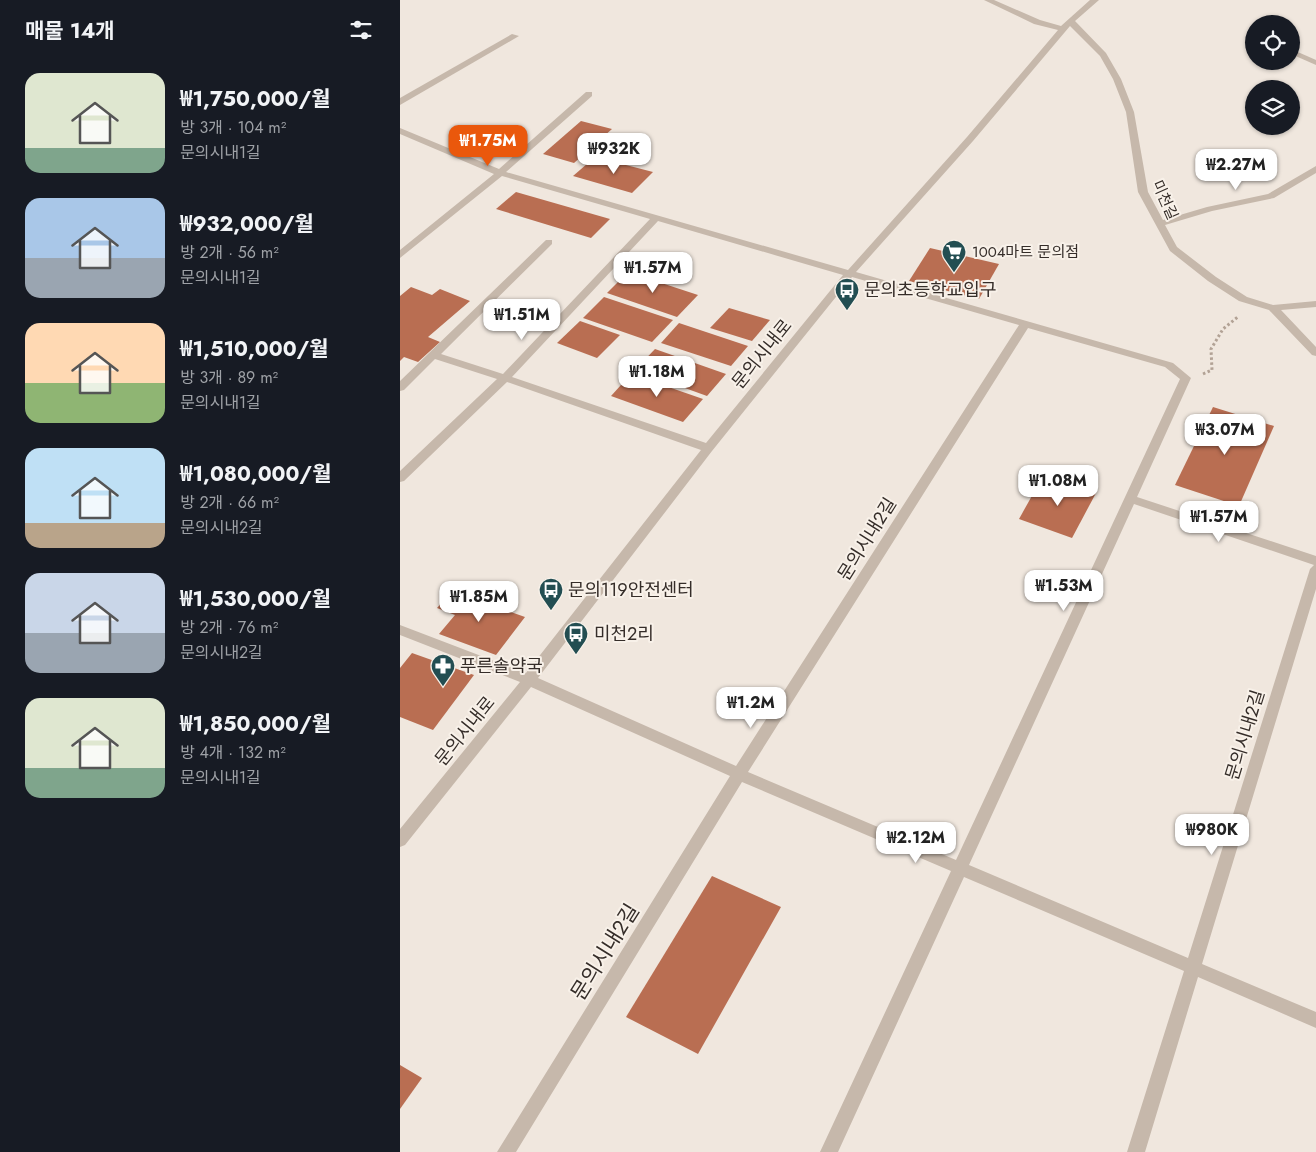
<!DOCTYPE html>
<html lang="ko">
<head>
<meta charset="utf-8">
<style>
  body { margin:0; font-family:Jost,"Noto Sans KR",sans-serif; background:#242831; color:#f1f3f6; height:100vh; display:flex; flex-direction:column; font-size:19px; white-space:nowrap }
  * { box-sizing:border-box; margin:0 }
  p { font-size:16px; color:#9ea1a6 }
  .icon { flex:none; width:28px; height:28px; fill:none; stroke:currentColor; stroke-width:2; stroke-linecap:round; stroke-linejoin:round }
  .map { position:relative; flex:1; overflow:hidden }
  .drawer { display:flex; flex-direction:column; background:#171b24; width:400px }
  .drawer>* { flex:none }
  .controls { position:absolute; left:845px; top:15px; display:grid; gap:10px }
  .controls a { display:grid; place-items:center; width:55px; height:55px; border-radius:50%; background:#171b24; box-shadow:0 1px 4px #0004; font-size:25px }
  .price { position:absolute; translate:-50% -42px; padding:0 11px; border-radius:10px; background:#fff; color:#222; font-size:16px; line-height:32px; filter:drop-shadow(0 1px 2px #0008) }
  .price::after { content:''; position:absolute; left:50%; top:30px; width:15px; height:11px; margin-left:-8px; background:inherit; clip-path:polygon(0 0,100% 0,50% 100%) }
  .price.selected { background:#ea580c; color:#fff }
  ul { padding:0; list-style:none }
  li { display:flex; align-items:center; gap:15px; height:125px; padding:0 25px }
  li span { display:grid; place-items:center; flex:none; width:140px; height:100px; border-radius:15px; color:#555 }
  li>.icon { margin-inline-start:auto }
  span .icon { width:60px; height:60px; fill:#fffc; stroke-width:1 }
  li b { font-size:21px }
  h2 { display:flex; justify-content:space-between; align-items:center; height:60px; padding:0 25px; font-size:21px }
  main { display:flex; flex:1; min-height:0 }
  .map>svg:first-child { display:block }
  .building { fill:#b96e52 }
  .lines { fill:none; stroke-linecap:round; stroke-linejoin:round }
  .path { stroke:#b2a295; stroke-width:3; stroke-dasharray:2.5 2.5; stroke-linecap:butt }
  .minor { fill:#c6b8ab; fill-rule:evenodd }
  .labels { text-anchor:middle; dominant-baseline:central; stroke-width:4; stroke-linejoin:round; paint-order:stroke }
  .far-street-label { font-size:15px; fill:#352d29; stroke:#f8f1e9 }
  .far-poi-label { font-size:15px; fill:#352d29; stroke:#f8f1e9; text-anchor:start }
  .poi-label { font-size:18px; fill:#352d29; stroke:#f8f1e9; text-anchor:start }
  .street-label { font-size:18px; fill:#352d29; stroke:#f8f1e9 }
  .near-street-label { font-size:21px; fill:#352d29; stroke:#f8f1e9 }
</style>
</head>
<body>
<main>
<section class="drawer">
<h2>매물 14개<svg class="icon" aria-label="filters" viewBox="0 0 24 24"><path d="M4 7h16M4 17h16"/><circle cx="9" cy="7" r="2"/><circle cx="15" cy="17" r="2"/></svg></h2>
<ul>
<li><span style="background:linear-gradient(#dfe7d0 75%,#7fa58c 0)"><svg class="icon" aria-label="home" viewBox="0 0 24 24"><path d="M3 11l9-7 9 7M6 9v11h12V9"/></svg></span><div><b>₩1,750,000/월</b><p>방 3개 · 104 m²</p><p>문의시내1길</p></div></li>
<li><span style="background:linear-gradient(#a9c7e8 60%,#9aa5b1 0)"><svg class="icon" aria-label="home" viewBox="0 0 24 24"><path d="M3 11l9-7 9 7M6 9v11h12V9"/></svg></span><div><b>₩932,000/월</b><p>방 2개 · 56 m²</p><p>문의시내1길</p></div></li>
<li><span style="background:linear-gradient(#ffd9b3 60%,#8fb573 0)"><svg class="icon" aria-label="home" viewBox="0 0 24 24"><path d="M3 11l9-7 9 7M6 9v11h12V9"/></svg></span><div><b>₩1,510,000/월</b><p>방 3개 · 89 m²</p><p>문의시내1길</p></div></li>
<li><span style="background:linear-gradient(#bfe0f5 75%,#b9a48a 0)"><svg class="icon" aria-label="home" viewBox="0 0 24 24"><path d="M3 11l9-7 9 7M6 9v11h12V9"/></svg></span><div><b>₩1,080,000/월</b><p>방 2개 · 66 m²</p><p>문의시내2길</p></div></li>
<li><span style="background:linear-gradient(#c9d6e8 60%,#9aa5b1 0)"><svg class="icon" aria-label="home" viewBox="0 0 24 24"><path d="M3 11l9-7 9 7M6 9v11h12V9"/></svg></span><div><b>₩1,530,000/월</b><p>방 2개 · 76 m²</p><p>문의시내2길</p></div></li>
<li><span style="background:linear-gradient(#dfe7d0 70%,#7fa58c 0)"><svg class="icon" aria-label="home" viewBox="0 0 24 24"><path d="M3 11l9-7 9 7M6 9v11h12V9"/></svg></span><div><b>₩1,850,000/월</b><p>방 4개 · 132 m²</p><p>문의시내1길</p></div></li>
</ul>
</section>
<div class="map">
<svg width="916" height="1152" viewBox="0 0 916 1152">
  <rect width="100%" height="100%" fill="#f0e7de"/>
  <g class="building">
    <polygon points="181,121 212,129 174,163 143,154"/>
    <polygon points="195,157 253,172 232,193 173,176"/>
    <polygon points="116,192 210,219 191,238 96,209"/>
    <polygon points="530,248 599,264 579,299 509,281"/>
    <polygon points="228,272 298,295 277,317 207,293"/>
    <polygon points="11,287 32,295 40,289 70,301 28,337 40,342 18,362 4,357 0,361 0,296"/>
    <polygon points="204,297 273,320 252,342 183,318"/>
    <polygon points="329,308 370,320 352,341 310,328"/>
    <polygon points="180,321 220,335 197,358 157,343"/>
    <polygon points="279,323 348,346 331,366 261,343"/>
    <polygon points="255,349 326,374 307,396 235,370"/>
    <polygon points="231,374 303,399 283,422 211,396"/>
    <polygon points="813,407 874,426 839,506 775,485"/>
    <polygon points="643,476 696,493 672,538 619,519"/>
    <polygon points="52,591 125,617 96,655 39,634 55,615 37,608"/>
    <polygon points="12,653 74,675 33,730 0,717 0,668"/>
    <polygon points="312,876 381,907 298,1054 226,1017"/>
    <polygon points="0,1065 22,1078 0,1109"/>
  </g>
  <g class="lines">
    <polyline class="path" points="803,374 812,370 811,349 823,329 839,316"/>
    <g class="minor">
      <path d="M 584,0 L 594,0 L 640,20 L 661,26 L 690,0 L 699,0 L 675,21 L 706,53 L 721,79 L 734,112 L 748,192 L 763,220 L 807,207 L 868,194 L 916,166 L 916,173 L 874,198 L 812,211 L 765,225 L 777,247 L 816,277 L 847,297 L 873,305 L 916,301 L 916,307 L 881,310 L 916,347 L 916,356 L 912,355 L 869,310 L 839,301 L 808,281 L 770,251 L 738,192 L 726,112 L 713,79 L 700,56 L 670,26 L 573,141 L 456,272 L 773,363 L 791,378 L 737,497 L 916,556 L 916,589 L 802,964 L 916,1012 L 916,1028 L 798,977 L 745,1152 L 727,1152 L 784,971 L 564,877 L 438,1152 L 420,1152 L 551,871 L 342,782 L 116,1152 L 97,1152 L 330,776 L 131,687 L 5,845 L 0,847 L 0,829 L 120,682 L 0,635 L 0,625 L 126,673 L 301,450 L 107,382 L 4,481 L 0,482 L 0,471 L 97,379 L 35,359 L 4,390 L 0,391 L 0,381 L 146,240 L 152,240 L 152,244 L 41,354 L 103,374 L 250,219 L 102,176 L 0,258 L 0,250 L 94,174 L 0,134 L 0,128 L 99,169 L 186,92 L 192,92 L 192,96 L 106,172 L 448,270 L 567,137 L 658,30 L 634,24 ZM 258,221 L 443,275 L 306,443 L 112,377 ZM 452,277 L 619,325 L 336,766 L 138,678 L 312,451 ZM 628,328 L 765,367 L 780,379 L 556,860 L 348,772 ZM 734,504 L 914,565 L 910,569 L 788,958 L 569,865 Z"/>
      <polygon points="112,34 119,36 0,105 0,98"/>
      <polygon points="891,49 916,60 916,65 891,54"/>
    </g>
  </g>
  <defs>
    <symbol id="supermarket-pin" viewBox="-11 -11 22 30"><path d="M0 17L-7.5 6A9.5 9.5 0 1 1 7.5 6Z" fill="#234e52" stroke="#f8f1e9"/><path d="M-6-5.5h2.5l.6 2H6L4.5 2H-2.5L-4.4-4H-6ZM-1.5 3.2a1.3 1.3 0 1 0 .1 0ZM3 3.2a1.3 1.3 0 1 0 .1 0Z" fill="#fff"/></symbol>
    <symbol id="bus-pin" viewBox="-11 -11 22 30"><path d="M0 17L-7.5 6A9.5 9.5 0 1 1 7.5 6Z" fill="#234e52" stroke="#f8f1e9"/><path d="M-5-6H5V4H4V6H2V4H-2V6H-4V4H-5ZM-3.5-4V0h7V-4ZM-3.5 1.2v1.5H-2V1.2ZM2 1.2v1.5H3.5V1.2Z" fill="#fff"/></symbol>
    <symbol id="pharmacy-pin" viewBox="-11 -11 22 30"><path d="M0 17L-7.5 6A9.5 9.5 0 1 1 7.5 6Z" fill="#234e52" stroke="#f8f1e9"/><path d="M-2-6h4v4h4v4h-4v4h-4v-4h-4v-4h4Z" fill="#fff"/></symbol>
  </defs>
  <g fill-rule="evenodd">
    <use href="#supermarket-pin" x="540" y="238" width="28" height="38"/>
    <use href="#bus-pin" x="433" y="276" width="28" height="38"/>
    <use href="#bus-pin" x="137" y="576" width="28" height="38"/>
    <use href="#bus-pin" x="162" y="620" width="28" height="38"/>
    <use href="#pharmacy-pin" x="29" y="652" width="28" height="38"/>
  </g>
  <g class="labels">
    <g class="far-street-label">
      <text transform="translate(765 200) rotate(66)">미천길</text>
    </g>
    <g class="far-poi-label">
      <text x="572" y="252">1004마트 문의점</text>
    </g>
    <g class="poi-label">
      <text x="464" y="290">문의초등학교입구</text>
      <text x="168" y="590">문의119안전센터</text>
      <text x="194" y="634">미천2리</text>
      <text x="60" y="666">푸른솔약국</text>
    </g>
    <g class="street-label">
      <text transform="translate(362 354) rotate(-51)">문의시내로</text>
      <text transform="translate(467 539) rotate(-58)">문의시내2길</text>
      <text transform="translate(65 731) rotate(-51)">문의시내로</text>
      <text transform="translate(845 735) rotate(-73)">문의시내2길</text>
    </g>
    <g class="near-street-label">
      <text transform="translate(205 952) rotate(-58)">문의시내2길</text>
    </g>
  </g>
</svg>
<div class="controls">
<a><svg class="icon" aria-label="locate" viewBox="0 0 24 24"><circle cx="12" cy="12" r="6"/><path d="M12 2v4M12 18v4M2 12h4M18 12h4"/></svg></a>
<a><svg class="icon" aria-label="layers" viewBox="0 0 24 24"><path d="M12 4l9 5-9 5-9-5zM3 14l9 5 9-5"/></svg></a>
</div>
<b class="price selected" style="left:88px;top:167px">₩1.75M</b>
<b class="price" style="left:214px;top:175px">₩932K</b>
<b class="price" style="left:836px;top:191px">₩2.27M</b>
<b class="price" style="left:253px;top:294px">₩1.57M</b>
<b class="price" style="left:122px;top:341px">₩1.51M</b>
<b class="price" style="left:257px;top:398px">₩1.18M</b>
<b class="price" style="left:825px;top:456px">₩3.07M</b>
<b class="price" style="left:658px;top:507px">₩1.08M</b>
<b class="price" style="left:819px;top:543px">₩1.57M</b>
<b class="price" style="left:664px;top:612px">₩1.53M</b>
<b class="price" style="left:79px;top:623px">₩1.85M</b>
<b class="price" style="left:351px;top:729px">₩1.2M</b>
<b class="price" style="left:812px;top:856px">₩980K</b>
<b class="price" style="left:516px;top:864px">₩2.12M</b>
</div>
</main>
</body>
</html>
